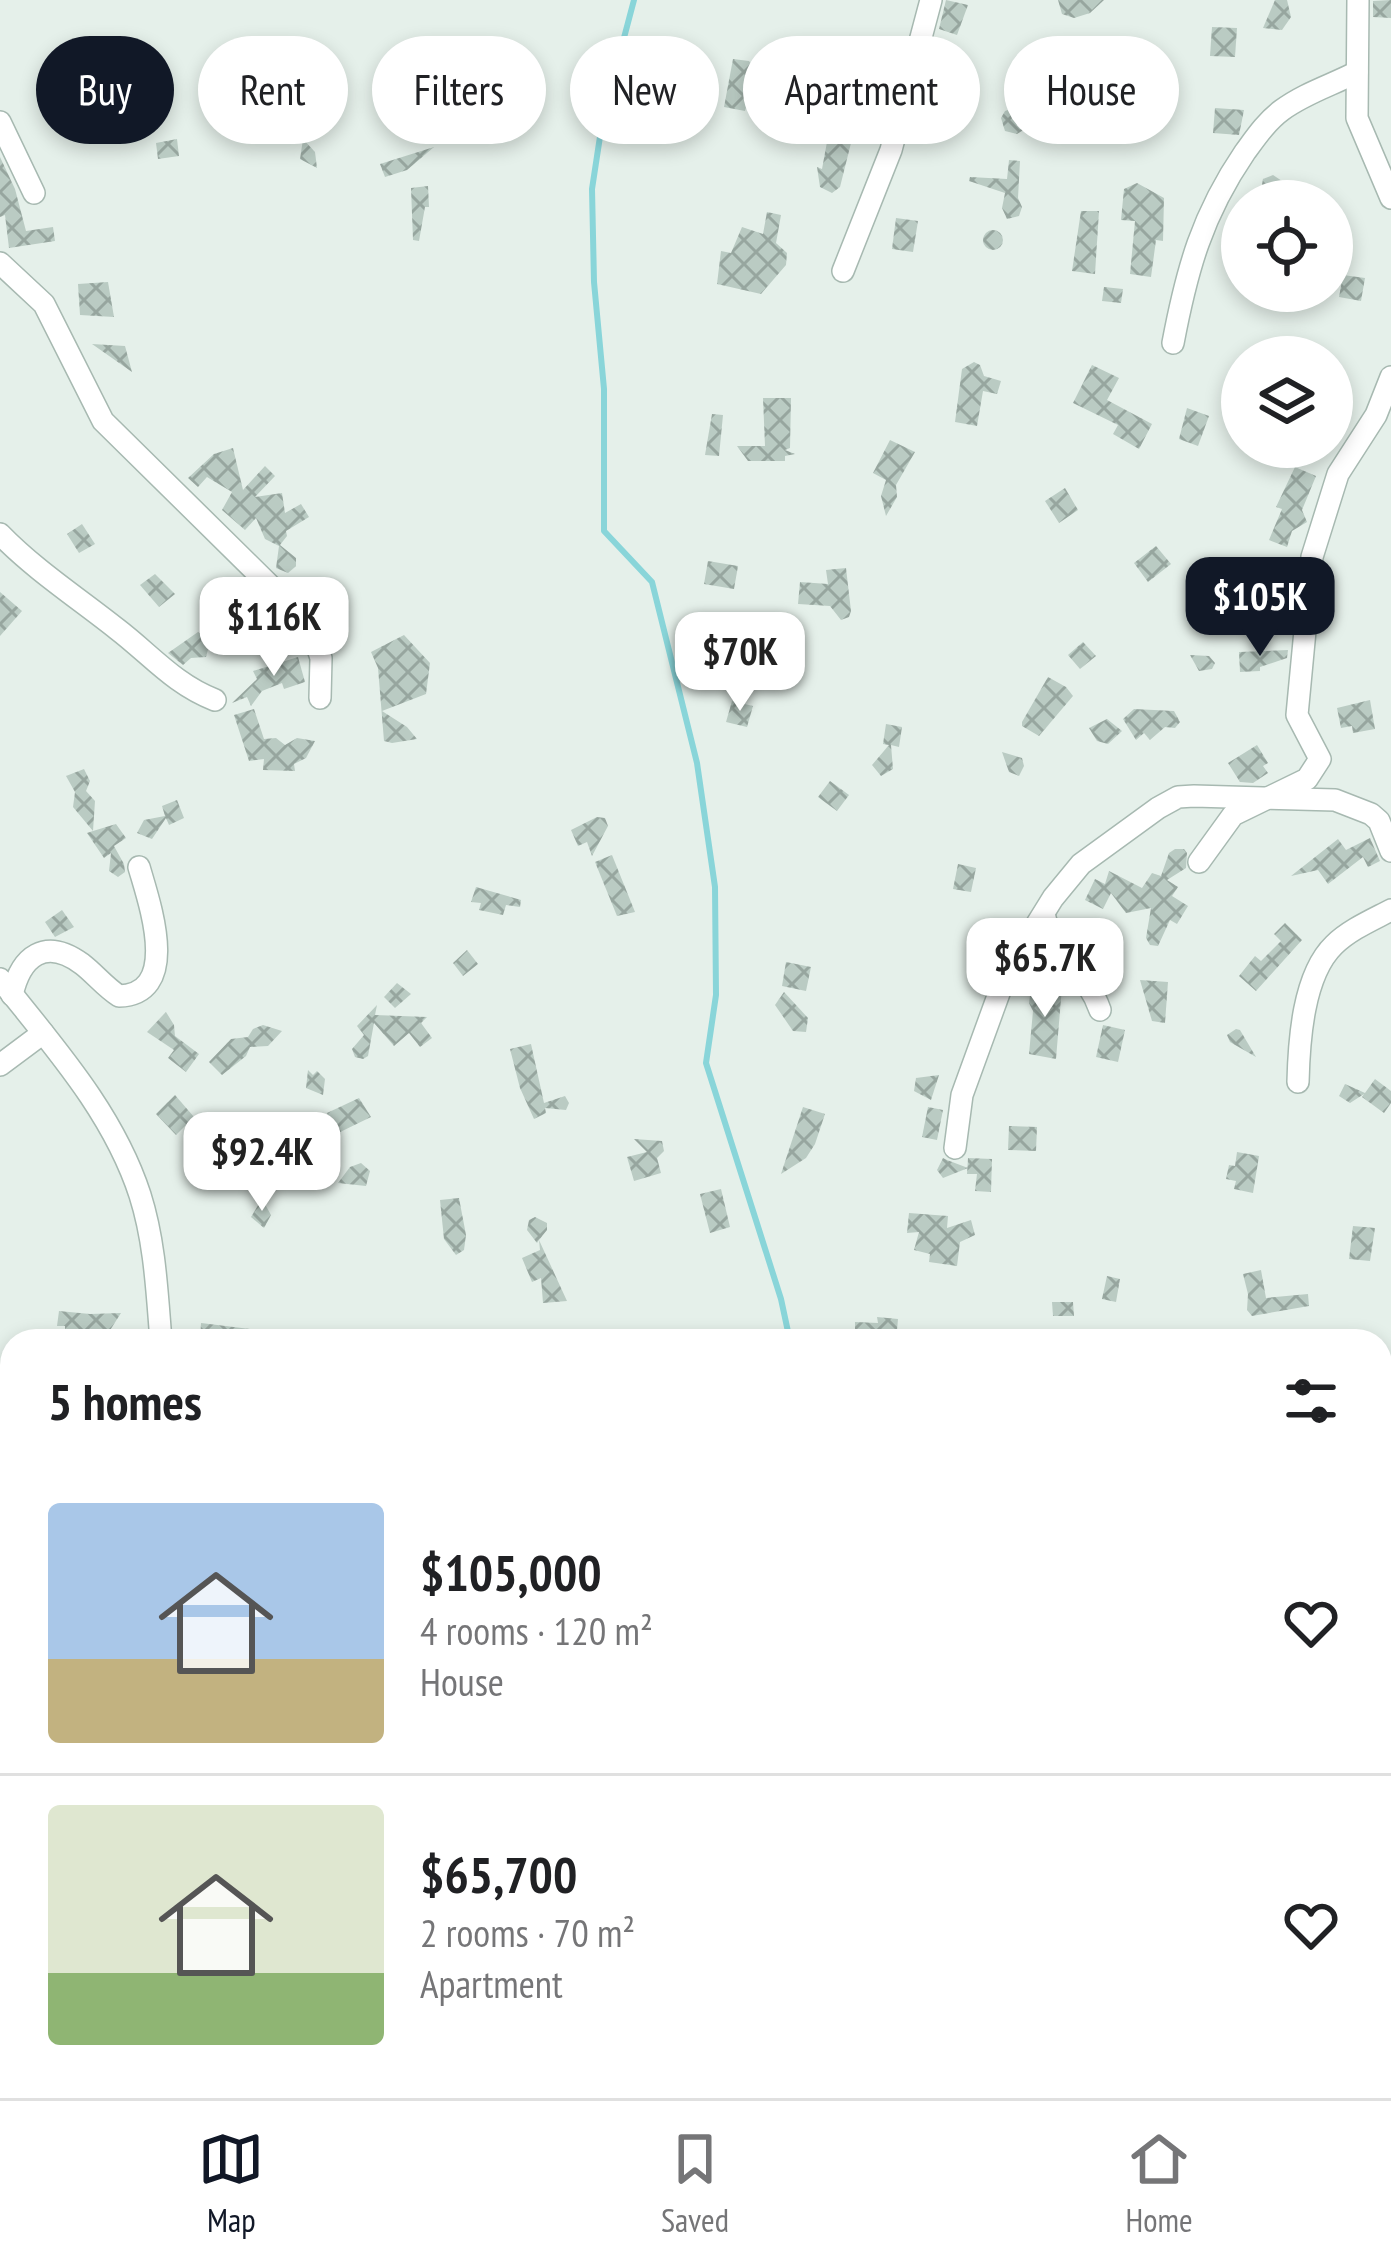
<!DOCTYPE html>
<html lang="en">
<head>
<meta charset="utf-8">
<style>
  body { margin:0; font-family:"PT Sans Narrow",sans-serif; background:#f6f6f6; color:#202124; height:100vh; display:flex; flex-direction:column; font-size:45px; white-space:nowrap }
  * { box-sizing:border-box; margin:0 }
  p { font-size:39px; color:#757577 }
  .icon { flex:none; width:66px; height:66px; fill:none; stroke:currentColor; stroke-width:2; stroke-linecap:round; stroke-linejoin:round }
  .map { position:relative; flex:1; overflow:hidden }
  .panel { position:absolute; left:0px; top:1329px; width:1392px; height:771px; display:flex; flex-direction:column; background:#fff; border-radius:36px 36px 0 0; box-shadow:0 6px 18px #0003 }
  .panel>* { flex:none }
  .banner { position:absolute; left:36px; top:36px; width:1320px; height:108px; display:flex; gap:24px }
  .buttons { position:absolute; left:1221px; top:180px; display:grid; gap:24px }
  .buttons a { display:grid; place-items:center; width:132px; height:132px; border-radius:50%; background:#fff; box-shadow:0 6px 18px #0003; font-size:60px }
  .price { position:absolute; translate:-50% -102px; padding:0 27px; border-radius:24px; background:#fff; color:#222; font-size:39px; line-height:78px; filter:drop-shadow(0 3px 6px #0008) }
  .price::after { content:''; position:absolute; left:50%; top:72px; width:36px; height:27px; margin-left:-18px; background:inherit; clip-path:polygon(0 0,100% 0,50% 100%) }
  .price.current { background:#111827; color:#fff }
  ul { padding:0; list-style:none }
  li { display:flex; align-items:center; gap:36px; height:300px; padding:0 48px }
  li+li { border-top:3px solid #e0e0e0 }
  li span { display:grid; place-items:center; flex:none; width:336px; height:240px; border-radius:12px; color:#555 }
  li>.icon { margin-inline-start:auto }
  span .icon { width:144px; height:144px; fill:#fffc; stroke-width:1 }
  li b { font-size:51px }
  h2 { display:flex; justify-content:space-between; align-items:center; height:144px; padding:0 48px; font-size:51px }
  .tag { padding:0 42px; border-radius:54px; background:#fff; box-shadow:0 6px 18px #0003; font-size:42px; line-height:108px }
  .tag.current { background:#111827; color:#fff }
  .tabs { display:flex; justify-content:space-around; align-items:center; height:168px; border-top:3px solid #e0e0e0; background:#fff; font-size:33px; color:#757577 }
  .tabs a { display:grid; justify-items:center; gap:6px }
  .tabs .current { color:#111827 }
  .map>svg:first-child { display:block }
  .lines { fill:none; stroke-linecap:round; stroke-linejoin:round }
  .stream { stroke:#89d5d9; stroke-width:6 }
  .building { fill:url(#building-cross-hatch) }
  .minor-casing { stroke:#a7b9b1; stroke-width:24 }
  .minor { stroke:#fff; stroke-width:21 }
</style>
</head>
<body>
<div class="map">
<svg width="1391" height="2098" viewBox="0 0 1391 2098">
  <defs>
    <pattern id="building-cross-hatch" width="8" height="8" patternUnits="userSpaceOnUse" patternTransform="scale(3)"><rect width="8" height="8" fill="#bacbc3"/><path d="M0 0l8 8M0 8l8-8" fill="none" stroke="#97a69f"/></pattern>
  </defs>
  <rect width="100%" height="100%" fill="#e5f0ea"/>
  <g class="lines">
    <g class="stream">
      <polyline points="634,0 603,117 592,189 594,282 604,389 604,531 652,582 697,763 715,887 716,995 706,1063 781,1299 790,1341"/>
      <polyline points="764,2088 765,2098"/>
    </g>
  </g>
  <g class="building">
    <polygon points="946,0 968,5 957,35 939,29"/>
    <polygon points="1058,0 1104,0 1090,13 1074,18 1062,14"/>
    <polygon points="1275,0 1287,0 1291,17 1282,30 1263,28"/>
    <polygon points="1391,0 1391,18 1373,17 1373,1"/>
    <polygon points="1212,27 1237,28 1235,57 1210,56"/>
    <polygon points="733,59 749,61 756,70 745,111 724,107"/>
    <polygon points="138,70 142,85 115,92 111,78"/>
    <polygon points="1094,72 1120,74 1118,106 1091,104"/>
    <polygon points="1028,103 1025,129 1017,134 1005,131 1001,118 1005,111"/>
    <polygon points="1215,108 1244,110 1239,135 1213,133"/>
    <polygon points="832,115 856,123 840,187 832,193 820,187 817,167 822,169"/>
    <polygon points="303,117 311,135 295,142 287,125"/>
    <polygon points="177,139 179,156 158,159 156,143"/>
    <polygon points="303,139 315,152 317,168 300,159"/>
    <polygon points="434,147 407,170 385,177 380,164"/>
    <polygon points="0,157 15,189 26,231 53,227 55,241 9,248 5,215 0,217"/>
    <polygon points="1009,160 1020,161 1018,198 1022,207 1019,216 1007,219 1002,208 1005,193 969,181 970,177 1007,179"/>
    <polygon points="1273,175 1282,181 1285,200 1269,198 1261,190 1263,179"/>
    <polygon points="1137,183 1164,198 1163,241 1156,240 1151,277 1130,274 1135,221 1121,220 1124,189"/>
    <polygon points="428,186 429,207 425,207 419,241 413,240 411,188"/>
    <polygon points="1081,211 1099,211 1095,274 1072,271"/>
    <polygon points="767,212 781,215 776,243 787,253 786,265 761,294 717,284 721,251 731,253 742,227 763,234"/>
    <polygon points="896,218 918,221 913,252 892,249"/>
    <circle cx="993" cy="240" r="10"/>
    <polygon points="1343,275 1365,278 1361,301 1339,297"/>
    <polygon points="108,282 114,317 80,315 78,284"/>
    <polygon points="1104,287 1123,289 1121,303 1102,301"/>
    <polygon points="92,344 125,346 132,372"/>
    <polygon points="974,362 980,365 984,376 1001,381 997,394 983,391 977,426 955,422 962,369"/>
    <polygon points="1092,365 1119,378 1107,400 1152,424 1139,449 1113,434 1118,425 1073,403"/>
    <polygon points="763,398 791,398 790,448 785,450 795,454 785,456 785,461 748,461 737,446 765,446"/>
    <polygon points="1187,408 1209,416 1198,446 1179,439"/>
    <polygon points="712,414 723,415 719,456 705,455"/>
    <polygon points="890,440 915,452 896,485 897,497 886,516 881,496 886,480 873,473"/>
    <polygon points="233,448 243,490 265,466 275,476 255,497 282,493 285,513 301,504 309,517 286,531 287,536 280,545 296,558 296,566 288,573 276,568 279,546 265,539 256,518 245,530 222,510 232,492 207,477 198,487 188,478 214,454"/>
    <polygon points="1295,467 1316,476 1302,510 1307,522 1292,531 1287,547 1269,540 1282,509 1276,507"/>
    <polygon points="1065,488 1078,510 1059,523 1045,501"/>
    <polygon points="82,524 95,544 79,553 67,534"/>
    <polygon points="1156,546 1171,564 1148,582 1134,563"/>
    <polygon points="708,561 738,566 734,589 704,584"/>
    <polygon points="846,568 851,611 849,617 841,620 830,606 798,604 800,582 828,584 826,570"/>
    <polygon points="155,574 175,594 159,607 140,585"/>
    <polygon points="0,592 22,611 0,636"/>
    <polygon points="198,632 210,642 206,657 191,658 183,665 168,653"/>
    <polygon points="404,635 430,663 426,694 382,711 407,727 417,739 392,743 384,741 378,668 371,652"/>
    <polygon points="1083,642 1096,656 1080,669 1068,655"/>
    <polygon points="1288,650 1287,658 1260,667 1260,671 1240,672 1239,652"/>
    <polygon points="1190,655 1209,656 1215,663 1212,669 1199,671"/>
    <polygon points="298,657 305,682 284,689 282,683 262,691 251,706 247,697 232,703 257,679 253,671"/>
    <polygon points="1048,677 1066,687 1073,696 1039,736 1022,726 1022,722"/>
    <polygon points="1370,700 1375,729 1353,733 1352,726 1341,728 1337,708"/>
    <polygon points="732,701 753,706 747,727 726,722"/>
    <polygon points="254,709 264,739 276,738 285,745 297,738 315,741 306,758 294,764 295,771 263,770 264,759 249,761 234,715"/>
    <polygon points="1134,709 1174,711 1180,722 1175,728 1165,727 1150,740 1144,733 1136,740 1123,719"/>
    <polygon points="1107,719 1122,731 1108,744 1097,741 1089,728"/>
    <polygon points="886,724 902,727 899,747 891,745 893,769 881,776 872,765 889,745 883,744"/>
    <polygon points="1257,745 1268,763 1263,766 1268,773 1253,783 1240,782 1228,763"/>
    <polygon points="1002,752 1022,758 1024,766 1019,776 1009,772"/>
    <polygon points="84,769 90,781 86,791 95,801 93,831 116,824 126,838 114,846 124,864 125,872 118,877 109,871 111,853 104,858 87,833 93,831 73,807 75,792 66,776"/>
    <polygon points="830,781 849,795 837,811 818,797"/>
    <polygon points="177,800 184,818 169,825 166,818 152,839 137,833 144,820 165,816 162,806"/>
    <polygon points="597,817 605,818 608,826 592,856 587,842 578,846 571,830"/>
    <polygon points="1370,838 1380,861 1368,867 1363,857 1328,884 1318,870 1291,876 1338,839 1346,850"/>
    <polygon points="1175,849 1184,849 1187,853 1186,868 1167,880 1178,887 1172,896 1188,906 1177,924 1170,920 1158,946 1150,945 1146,938 1151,908 1126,913 1111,893 1103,909 1085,900 1095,879 1105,884 1109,871 1142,888 1152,873 1161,876 1169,853"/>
    <polygon points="612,855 635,912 617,916 595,862"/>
    <polygon points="958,864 976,868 971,892 953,889"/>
    <polygon points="476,887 521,900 520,907 506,905 503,915 479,910 481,903 471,902"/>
    <polygon points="62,910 74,927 55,937 45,922"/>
    <polygon points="1285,923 1302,940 1256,991 1239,976 1255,956 1261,961 1281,941 1274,934"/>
    <polygon points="467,950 478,964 463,976 453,963"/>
    <polygon points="786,962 811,967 806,991 782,986"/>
    <polygon points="1140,980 1168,982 1165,1023 1152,1021"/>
    <polygon points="1037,982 1062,987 1056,1059 1029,1054 1033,1011 1029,1003 1031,988 1036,988"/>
    <polygon points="397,983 411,994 395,1008 384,997"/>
    <polygon points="784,992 808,1018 806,1032 793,1031 775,1005"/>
    <polygon points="377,1005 375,1015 427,1017 421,1023 432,1038 420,1047 409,1033 394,1046 374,1023 368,1056 363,1059 355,1057 352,1049 364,1035 357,1026"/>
    <polygon points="166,1012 174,1025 175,1036 199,1054 186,1072 168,1058 174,1050 147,1032"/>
    <polygon points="263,1025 282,1031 268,1046 250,1047 246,1056 222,1075 209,1062 231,1039 248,1037 253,1029"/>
    <polygon points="1103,1025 1125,1030 1118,1062 1096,1057"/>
    <polygon points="1236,1029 1240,1030 1256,1057 1230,1042 1227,1035"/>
    <polygon points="531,1044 544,1103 565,1096 569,1103 566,1110 545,1108 546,1113 534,1119 520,1088 510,1049"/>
    <polygon points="308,1070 313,1075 317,1071 325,1079 323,1095 306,1088"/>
    <polygon points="939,1075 931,1100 914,1091 916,1078"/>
    <polygon points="1375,1079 1391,1091 1391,1103 1384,1113 1362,1097 1364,1094 1350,1103 1339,1096 1345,1084 1365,1093"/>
    <polygon points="175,1095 194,1117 176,1135 156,1114"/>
    <polygon points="359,1098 371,1117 336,1134 327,1113"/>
    <polygon points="803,1107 825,1114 815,1144 806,1158 781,1174"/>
    <polygon points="928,1107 943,1110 937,1140 922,1137"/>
    <polygon points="1009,1126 1037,1127 1036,1151 1008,1150"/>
    <polygon points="297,1133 313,1158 323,1155 329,1177 295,1188 283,1186 256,1197 249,1179 278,1167 266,1140 285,1141"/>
    <polygon points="634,1139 662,1141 664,1151 657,1158 661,1173 634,1181 627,1157 647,1152"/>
    <polygon points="1237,1152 1259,1156 1253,1193 1234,1189 1236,1181 1226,1179 1229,1165 1235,1166"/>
    <polygon points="943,1158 947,1160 968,1168 943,1178 937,1170"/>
    <polygon points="968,1158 992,1159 991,1192 975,1191 977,1174 967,1174"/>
    <polygon points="361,1163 370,1171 366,1186 338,1183 350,1167"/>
    <polygon points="721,1189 730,1227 710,1233 700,1194"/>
    <polygon points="459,1198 466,1235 464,1250 456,1255 444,1239 440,1200"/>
    <polygon points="262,1199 271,1215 264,1228 251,1217"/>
    <polygon points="909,1213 948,1216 947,1228 971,1220 975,1235 960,1242 957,1266 929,1262 930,1254 914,1250 919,1232 907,1233"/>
    <polygon points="535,1217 547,1223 547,1230 539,1240 567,1301 543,1303 541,1278 532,1282 522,1258 540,1250 539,1240 537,1243 527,1230 529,1220"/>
    <polygon points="1353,1226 1375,1228 1370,1261 1349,1259"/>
    <polygon points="1261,1270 1266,1298 1308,1294 1309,1306 1252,1316 1247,1310 1248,1294 1243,1274"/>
    <polygon points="1107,1276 1120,1279 1116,1302 1102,1299"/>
    <polygon points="1052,1302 1073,1302 1074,1316 1053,1316"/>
    <polygon points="59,1311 90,1314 121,1313 107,1335 92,1338 65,1332 65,1326 57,1326"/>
    <polygon points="877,1317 898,1319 896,1341 834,1341 855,1329 855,1322 878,1323"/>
    <polygon points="201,1323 259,1330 259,1341 200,1341"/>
  </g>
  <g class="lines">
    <defs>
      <g id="minor">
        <polyline points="1358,0 1357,118 1391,198"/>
        <polyline points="0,122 34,193"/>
        <polyline points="0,263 44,304 103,421 310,625 321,658 320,698"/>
        <polyline points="843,271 891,150 931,0"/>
        <path d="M 1173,343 C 1187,269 1202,215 1245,152 C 1256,137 1267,121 1282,110 C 1305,93 1332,85 1357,72"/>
        <path d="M 0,534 C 35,570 78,598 117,629 C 151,655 174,684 215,700"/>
        <polyline points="1199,862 1233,815 1307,779 1320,759 1297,715 1312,557 1338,474 1376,415 1391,377"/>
        <path d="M 1044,914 C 1052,952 1086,970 1100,1010"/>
        <path d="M 0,979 C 53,1046 113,1112 140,1195 C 155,1242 157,1292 161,1341"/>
        <path d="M 12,995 C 21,956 45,937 82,964 C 95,974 105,987 119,996 C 182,994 149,902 139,867"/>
        <polyline points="0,1065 43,1033"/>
        <path d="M 1298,1082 C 1299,1041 1303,975 1334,945 C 1349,930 1372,920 1391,910"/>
        <polyline points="955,1148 962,1095 1006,974 1053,898 1081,864 1158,808 1178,797 1194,796 1335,800 1371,814 1379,821 1391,851"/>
        <polyline points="1380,2036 1391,2019"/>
        <polyline points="362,2088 367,2098"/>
        <polyline points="285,2098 292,2088"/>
        <polyline points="1338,2098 1345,2088"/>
      </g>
    </defs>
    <use href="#minor" class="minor-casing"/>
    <use href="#minor" class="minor"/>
  </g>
</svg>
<div class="buttons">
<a><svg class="icon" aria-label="locate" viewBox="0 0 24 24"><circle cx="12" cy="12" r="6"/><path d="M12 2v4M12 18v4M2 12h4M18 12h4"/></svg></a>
<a><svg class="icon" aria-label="layers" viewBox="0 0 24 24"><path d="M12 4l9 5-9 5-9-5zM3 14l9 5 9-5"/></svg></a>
</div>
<b class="price current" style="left:1260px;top:659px">$105K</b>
<b class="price" style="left:274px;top:679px">$116K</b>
<b class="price" style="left:740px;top:714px">$70K</b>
<b class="price" style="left:1045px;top:1020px">$65.7K</b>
<b class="price" style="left:262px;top:1214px">$92.4K</b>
<div class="banner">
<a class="tag current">Buy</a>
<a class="tag">Rent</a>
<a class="tag">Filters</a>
<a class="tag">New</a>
<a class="tag">Apartment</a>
<a class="tag">House</a>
</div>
<section class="panel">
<h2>5 homes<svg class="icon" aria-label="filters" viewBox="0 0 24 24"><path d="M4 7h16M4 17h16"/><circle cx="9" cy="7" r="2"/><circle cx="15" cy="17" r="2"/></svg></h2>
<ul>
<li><span style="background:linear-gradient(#a9c7e8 65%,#c2b280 0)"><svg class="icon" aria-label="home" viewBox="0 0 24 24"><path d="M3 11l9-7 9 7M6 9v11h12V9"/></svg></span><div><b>$105,000</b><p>4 rooms · 120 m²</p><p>House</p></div><svg class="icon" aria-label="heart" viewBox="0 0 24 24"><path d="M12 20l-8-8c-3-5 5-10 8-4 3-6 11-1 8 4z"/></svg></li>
<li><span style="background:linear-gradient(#dfe7d0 70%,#8fb573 0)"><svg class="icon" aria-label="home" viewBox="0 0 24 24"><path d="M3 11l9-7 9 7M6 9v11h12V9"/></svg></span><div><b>$65,700</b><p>2 rooms · 70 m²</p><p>Apartment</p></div><svg class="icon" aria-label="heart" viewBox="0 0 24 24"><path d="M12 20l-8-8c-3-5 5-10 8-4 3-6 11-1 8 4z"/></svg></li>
</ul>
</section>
</div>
<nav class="tabs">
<a class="current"><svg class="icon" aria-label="map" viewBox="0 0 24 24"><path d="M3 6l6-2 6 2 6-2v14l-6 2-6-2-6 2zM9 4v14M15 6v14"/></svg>Map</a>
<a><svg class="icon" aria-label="saved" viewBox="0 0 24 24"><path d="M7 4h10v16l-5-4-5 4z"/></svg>Saved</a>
<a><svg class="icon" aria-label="home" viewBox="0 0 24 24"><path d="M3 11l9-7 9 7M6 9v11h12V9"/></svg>Home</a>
</nav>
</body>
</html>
